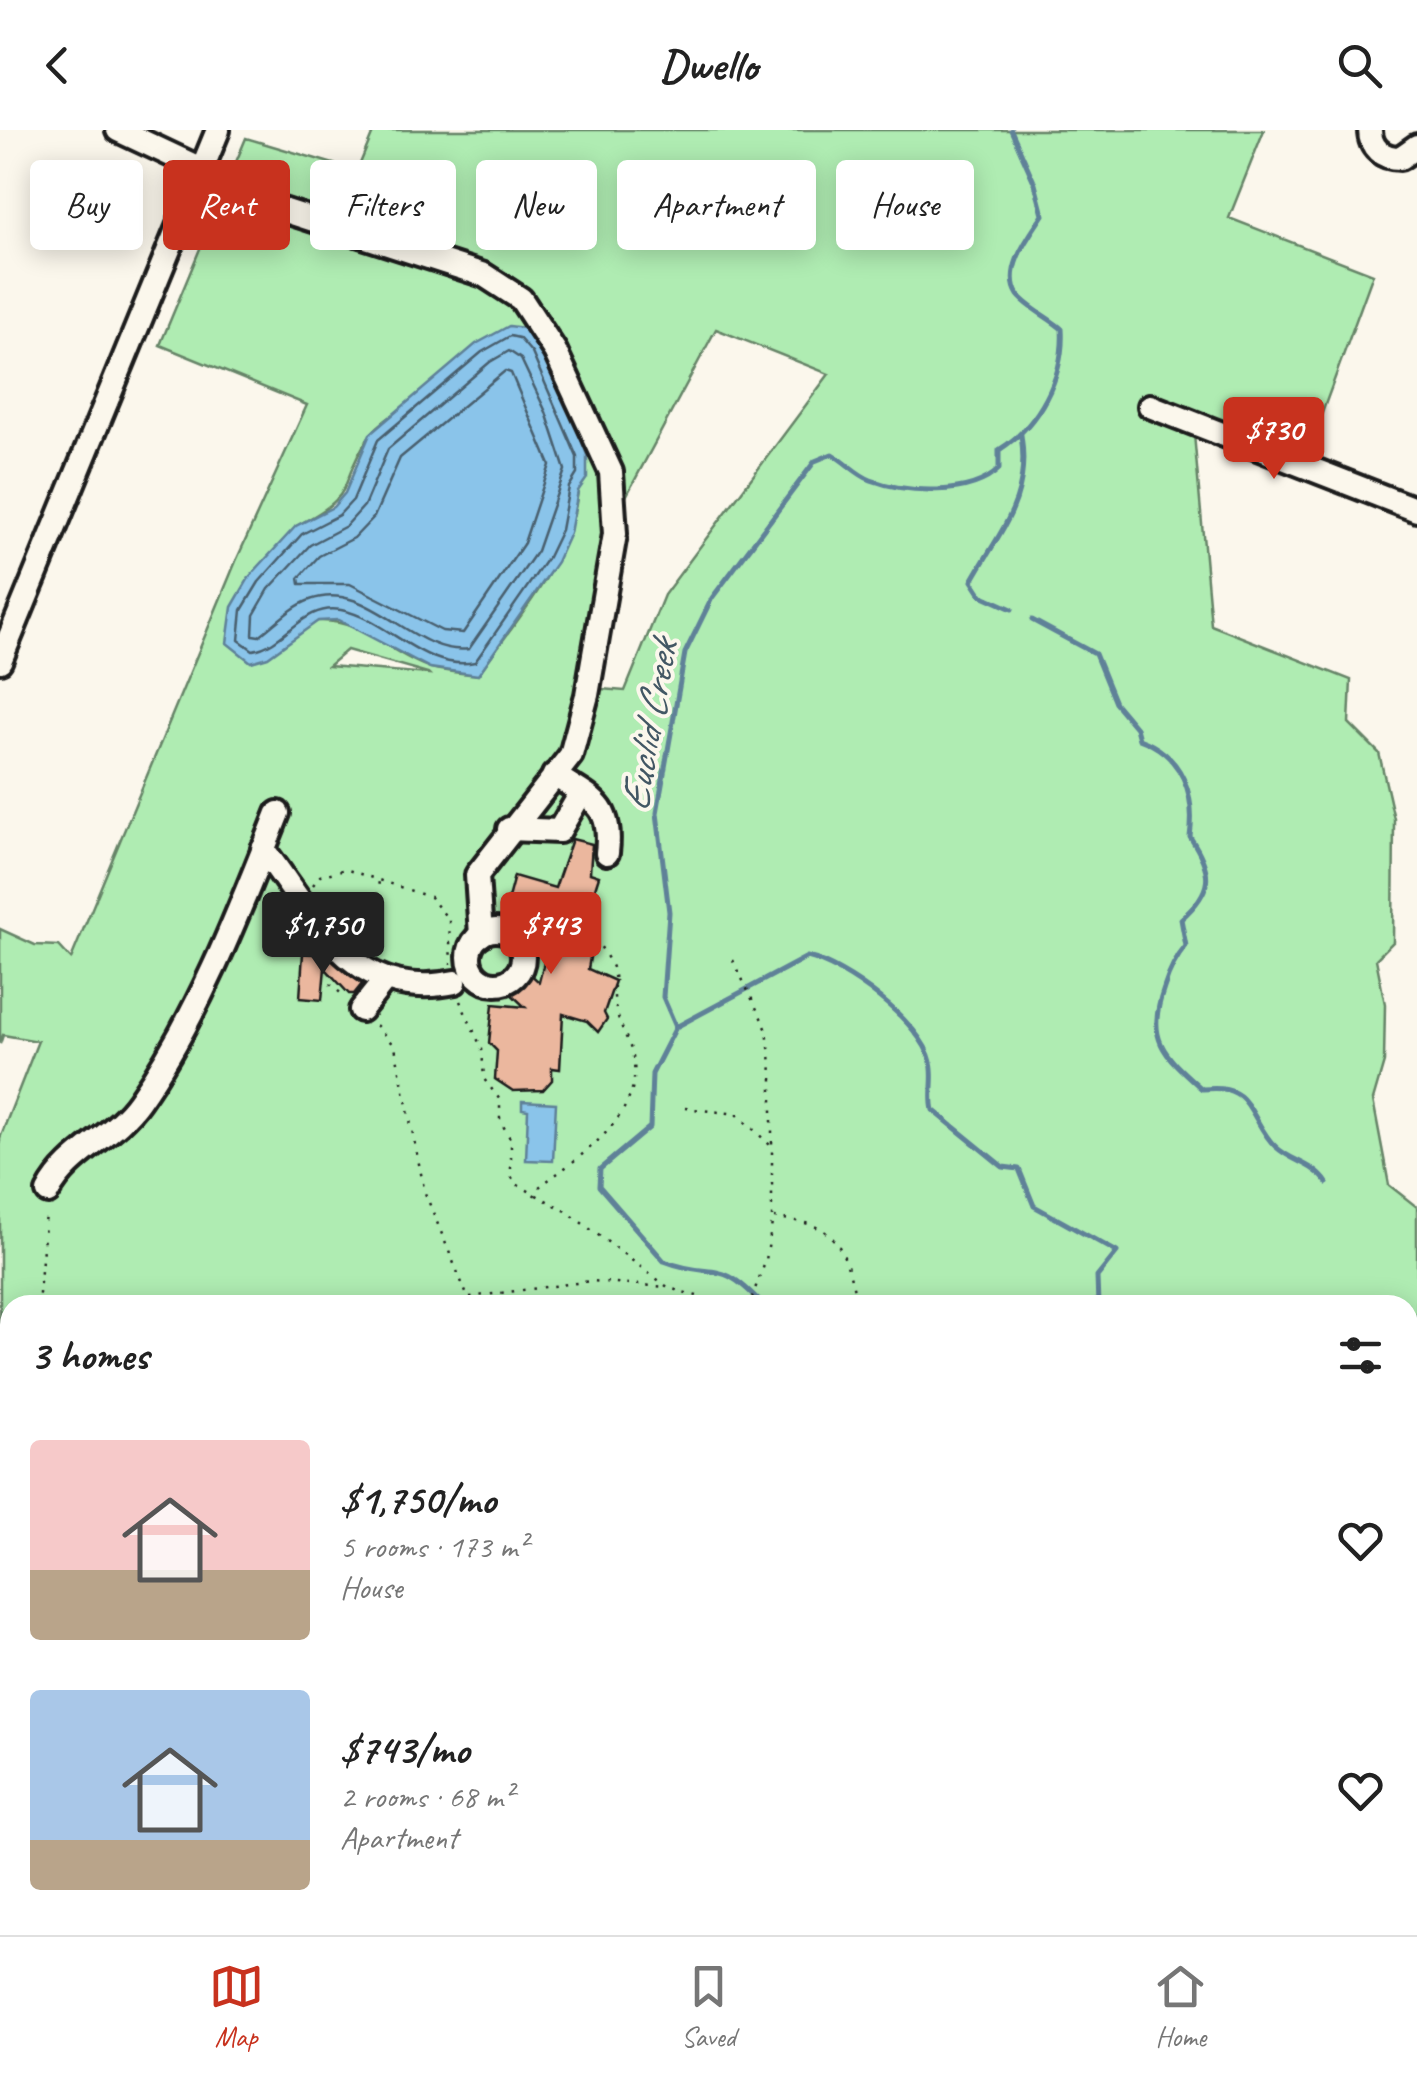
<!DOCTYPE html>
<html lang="en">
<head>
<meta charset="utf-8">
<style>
  body { margin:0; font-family:Caveat,sans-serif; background:#f6f6f6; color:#222; height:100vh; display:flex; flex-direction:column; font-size:38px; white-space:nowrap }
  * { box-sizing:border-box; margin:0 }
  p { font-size:32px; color:#767676 }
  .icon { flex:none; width:55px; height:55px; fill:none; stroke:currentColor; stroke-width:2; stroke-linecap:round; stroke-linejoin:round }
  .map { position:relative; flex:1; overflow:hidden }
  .drawer { position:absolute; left:0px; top:1165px; width:1418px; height:640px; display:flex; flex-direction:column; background:#fff; border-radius:30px 30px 0 0; box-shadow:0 5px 25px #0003 }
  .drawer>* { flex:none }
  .hud { position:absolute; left:30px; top:30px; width:1358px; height:90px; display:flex; gap:20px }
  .price { position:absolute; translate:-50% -85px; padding:0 22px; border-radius:10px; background:#c8321e; color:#fff; font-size:32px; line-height:65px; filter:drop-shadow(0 2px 5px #0008) }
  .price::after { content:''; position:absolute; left:50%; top:60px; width:30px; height:22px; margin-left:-15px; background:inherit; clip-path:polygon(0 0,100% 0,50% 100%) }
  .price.on { background:#222; color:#fff }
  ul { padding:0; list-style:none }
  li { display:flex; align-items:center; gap:30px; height:250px; padding:0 30px }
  li span { display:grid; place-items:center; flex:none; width:280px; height:200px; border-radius:10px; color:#555 }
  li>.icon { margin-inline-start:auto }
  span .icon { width:120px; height:120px; fill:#fffc; stroke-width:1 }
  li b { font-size:42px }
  h2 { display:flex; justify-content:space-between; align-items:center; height:120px; padding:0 30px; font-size:42px }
  .pill { padding:0 35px; border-radius:10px; background:#fff; box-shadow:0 5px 25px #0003; font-size:35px; line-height:90px }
  .pill.on { background:#c8321e; color:#fff }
  header { display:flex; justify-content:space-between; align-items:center; height:130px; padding:0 30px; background:#fff; font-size:45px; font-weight:600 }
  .tab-bar { display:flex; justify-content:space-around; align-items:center; height:140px; border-top:2px solid #e0e0e0; background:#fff; font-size:28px; color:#767676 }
  .tab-bar a { display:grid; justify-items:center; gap:5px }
  .tab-bar .on { color:#c8321e }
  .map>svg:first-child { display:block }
  .built { fill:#f6e4d5 }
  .green { fill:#afecb2; stroke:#668467; stroke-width:2.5; fill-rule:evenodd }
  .water { fill:#8ac4ea; stroke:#5e8198; stroke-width:2.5 }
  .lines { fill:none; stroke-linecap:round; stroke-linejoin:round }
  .shore { stroke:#485f6e; stroke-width:2.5 }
  .stream { stroke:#5e8198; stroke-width:5 }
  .building { fill:#ebb79e; stroke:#1c1c1c; stroke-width:2.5 }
  .minor-casing { stroke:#1c1c1c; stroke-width:30 }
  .path { stroke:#1c1c1c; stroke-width:2.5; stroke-dasharray:2.5 8; stroke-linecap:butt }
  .minor { stroke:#fbf7ec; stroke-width:22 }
  .labels { text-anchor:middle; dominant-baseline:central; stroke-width:8; stroke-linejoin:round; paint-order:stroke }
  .water-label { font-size:42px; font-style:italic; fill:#425764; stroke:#fbf7ec }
</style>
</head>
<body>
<header><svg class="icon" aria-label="back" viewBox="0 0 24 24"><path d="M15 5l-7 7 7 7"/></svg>Dwello<svg class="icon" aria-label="search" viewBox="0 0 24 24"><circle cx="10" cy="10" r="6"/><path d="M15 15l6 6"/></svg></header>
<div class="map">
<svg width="1417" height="1805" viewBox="0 0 1417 1805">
  <rect width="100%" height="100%" fill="#fbf7ec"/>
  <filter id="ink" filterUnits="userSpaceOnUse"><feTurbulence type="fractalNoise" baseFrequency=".01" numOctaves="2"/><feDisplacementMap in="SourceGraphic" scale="20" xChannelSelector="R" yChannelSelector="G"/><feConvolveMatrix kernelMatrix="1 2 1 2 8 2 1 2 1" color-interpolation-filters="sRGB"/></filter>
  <g filter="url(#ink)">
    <polygon class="built" points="1417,1187 1417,1555 1408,1564 1408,1188"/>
    <path class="green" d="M 374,0 L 1264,0 L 1229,88 L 1373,144 L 1303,335 L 1193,293 L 1211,495 L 1351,550 L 1349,593 L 1379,623 L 1394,689 L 1393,812 L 1376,829 L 1385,874 L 1384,932 L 1373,970 L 1389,1055 L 1417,1077 L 1417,1187 L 1408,1188 L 1408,1175 L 10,1175 L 10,1795 L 1408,1795 L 1408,1334 L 1417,1340 L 1417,1805 L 0,1805 L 0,1008 L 38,911 L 3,905 L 0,914 L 0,799 L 35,815 L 59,816 L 71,829 L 236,431 L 307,275 L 160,215 L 246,8 L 357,41 ZM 716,199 L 829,244 L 664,465 L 625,561 L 589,558 L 614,389 ZM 417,268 L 578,361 C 570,433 517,488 478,545 C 463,543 446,542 431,538 C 390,525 364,489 318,491 L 296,396 C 360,363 335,360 368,308 C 378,292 402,280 417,268 ZM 347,520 L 428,543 L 429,544 L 328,536 Z"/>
    <g class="water">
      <polygon points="509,196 524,198 540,217 567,273 587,325 587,348 578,361 570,403 557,432 478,545 430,538 338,490 318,491 268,527 251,532 227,513 232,477 250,446 296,396 333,377 345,363 370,304 476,214"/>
      <polygon points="522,971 556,973 553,1031 526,1030 528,980 522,979"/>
      <polygon points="10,1316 10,1399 0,1409 0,1321"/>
    </g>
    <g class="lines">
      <g class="shore">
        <path d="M 510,206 L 519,208 L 532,223 L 577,327 L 577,344 L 569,357 L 561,400 L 548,427 L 475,532 C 424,542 388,489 341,480 C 303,473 286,515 253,520 L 239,510 L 242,480 L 259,452 L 302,404 L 339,385 L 353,370 L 378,310 L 482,222 Z"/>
        <path d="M 509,221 L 521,229 L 546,282 L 565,340 L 537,421 L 469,519 C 413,527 369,448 310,470 C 292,476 274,495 259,506 L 253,505 L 254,485 L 269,459 L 310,415 L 346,396 L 364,376 L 388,319 L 490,232 Z"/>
        <polygon points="505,241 511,243 550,335 524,413 463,503 442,501 350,454 300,454 299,448 319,426 354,408 374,387 400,328"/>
      </g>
      <g class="stream">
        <path d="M 1011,0 L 1035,54 L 1043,85 C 1030,105 1002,140 1018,165 C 1027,177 1051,189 1062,199 C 1065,246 1038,296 999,320 L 999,339 C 971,367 906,363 871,350 C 857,345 845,331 832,324 L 815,331 L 712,468 L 685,523 L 657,683 L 669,782 L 663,867 L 676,897 L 807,827 C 844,835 922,892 931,932 C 935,948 929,965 933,980 L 1003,1037 L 1019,1039 L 1034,1076 L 1117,1122 L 1097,1147 L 1098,1175"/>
        <path d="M 1012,479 L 981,465 L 972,451 C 1001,399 1031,369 1021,305"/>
        <path d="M 1032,490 L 1095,524 L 1115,573 L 1136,598 L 1139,609 C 1183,625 1196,665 1190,707 C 1214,743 1213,761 1181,789 L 1186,816 C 1175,829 1169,842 1164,858 C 1146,910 1163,924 1202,959 C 1215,958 1228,957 1240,966 C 1253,976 1260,1003 1276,1017 C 1292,1032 1315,1034 1327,1053"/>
        <path d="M 676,897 L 652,944 L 650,997 L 600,1039 L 599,1056 L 664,1131 C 716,1151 717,1125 763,1175"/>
        <polyline points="584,1805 591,1795"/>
        <polyline points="1038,1805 1050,1795"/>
      </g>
    </g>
    <g class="building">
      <polygon points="572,709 592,714 590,743 599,746 585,790 596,793 588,839 615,851 604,883 607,889 598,902 587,891 563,884 560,939 552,938 552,950 543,960 513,961 495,949 497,921 489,913 493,874 525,877 508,861 527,841 539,852 551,804 550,794 516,784 519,775 507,772 514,746 555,758"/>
      <polygon points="303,823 325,825 362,854 354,864 349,864 325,838 322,870 300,868"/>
    </g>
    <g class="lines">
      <defs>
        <g id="minor">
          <polyline points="118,0 201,39 227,62 484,145 521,169 555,221 611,342 615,404 587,565 571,625 477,745 481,805"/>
          <path d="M 1370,0 C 1370,18 1382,28 1400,28 L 1417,16"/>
          <polyline points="1150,276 1417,380"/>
          <polyline points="0,531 218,0"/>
          <path d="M 554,645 C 591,669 613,673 607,723"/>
          <polyline points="509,699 559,701 581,663"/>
          <path d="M 263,719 C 317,790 352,873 455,852"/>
          <circle cx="496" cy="827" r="27"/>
          <polyline points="361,880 384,851"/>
          <path d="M 48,1062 C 68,1023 114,1007 139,971 C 199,886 240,779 278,683"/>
          <polyline points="1408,1228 1417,1226"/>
          <polyline points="1408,1400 1412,1406 1417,1403"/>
        </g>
      </defs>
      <use href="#minor" class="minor-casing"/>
      <g class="path">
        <polyline points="313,755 320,746 345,739 430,767 449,790 451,834"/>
        <polyline points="369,817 379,751"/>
        <polyline points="733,830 767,900 772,942 772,1093 766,1130 749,1175"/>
        <polyline points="330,854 344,866"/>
        <polyline points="460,871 482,919 484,949 500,970 500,990 511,1010 511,1046 516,1054 566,1081 669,1158 728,1175"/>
        <polyline points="376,895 395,917 425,1063 471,1175"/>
        <polyline points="685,978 737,984 770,1015"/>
        <path d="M 534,1066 L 539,1057 C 576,1029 640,990 634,934 C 633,917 621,900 617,883 C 607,845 626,854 598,813"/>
        <path d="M 774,1088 C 841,1094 842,1115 858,1175"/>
        <polyline points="470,1167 591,1151 666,1157"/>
        <polyline points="38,1175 46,1083"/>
        <polyline points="0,1449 10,1440"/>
        <polyline points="1408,1641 1417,1651"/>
        <polyline points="1030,1795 1037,1805"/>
        <polyline points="56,1805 60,1795"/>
        <polyline points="385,1805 386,1795"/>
        <polyline points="555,1805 562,1795"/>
        <polyline points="666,1805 668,1795"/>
        <polyline points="915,1805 924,1795"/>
        <polyline points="1237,1805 1248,1795"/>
      </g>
      <use href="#minor" class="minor"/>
    </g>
  </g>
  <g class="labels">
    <g class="water-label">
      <text transform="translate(649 596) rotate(-80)">Euclid Creek</text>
    </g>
  </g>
</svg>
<b class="price" style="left:1274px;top:352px">$730</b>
<b class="price on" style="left:323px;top:847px">$1,750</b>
<b class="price" style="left:551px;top:847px">$743</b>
<div class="hud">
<a class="pill">Buy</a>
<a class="pill on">Rent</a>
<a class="pill">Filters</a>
<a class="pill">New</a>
<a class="pill">Apartment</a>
<a class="pill">House</a>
</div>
<section class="drawer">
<h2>3 homes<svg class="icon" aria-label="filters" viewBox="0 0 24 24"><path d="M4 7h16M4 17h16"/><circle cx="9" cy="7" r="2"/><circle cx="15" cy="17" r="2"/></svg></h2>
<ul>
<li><span style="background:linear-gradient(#f6c9c9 65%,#b9a48a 0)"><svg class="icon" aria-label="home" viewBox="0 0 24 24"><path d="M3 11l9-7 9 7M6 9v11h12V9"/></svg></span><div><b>$1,750/mo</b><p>5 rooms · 173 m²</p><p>House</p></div><svg class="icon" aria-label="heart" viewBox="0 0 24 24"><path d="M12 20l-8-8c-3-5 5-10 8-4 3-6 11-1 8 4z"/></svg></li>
<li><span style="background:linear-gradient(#a9c7e8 75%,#b9a48a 0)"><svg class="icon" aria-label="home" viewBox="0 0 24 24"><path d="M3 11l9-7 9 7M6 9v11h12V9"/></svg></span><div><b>$743/mo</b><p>2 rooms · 68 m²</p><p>Apartment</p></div><svg class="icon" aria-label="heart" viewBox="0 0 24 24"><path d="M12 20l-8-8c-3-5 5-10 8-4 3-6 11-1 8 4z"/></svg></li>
</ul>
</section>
</div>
<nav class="tab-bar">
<a class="on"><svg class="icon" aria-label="map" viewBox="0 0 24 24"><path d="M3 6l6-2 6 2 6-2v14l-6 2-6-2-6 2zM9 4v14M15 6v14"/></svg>Map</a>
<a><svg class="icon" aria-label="saved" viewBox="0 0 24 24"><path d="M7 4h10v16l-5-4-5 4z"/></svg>Saved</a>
<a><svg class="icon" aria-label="home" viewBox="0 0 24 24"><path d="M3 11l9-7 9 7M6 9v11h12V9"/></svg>Home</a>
</nav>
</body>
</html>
